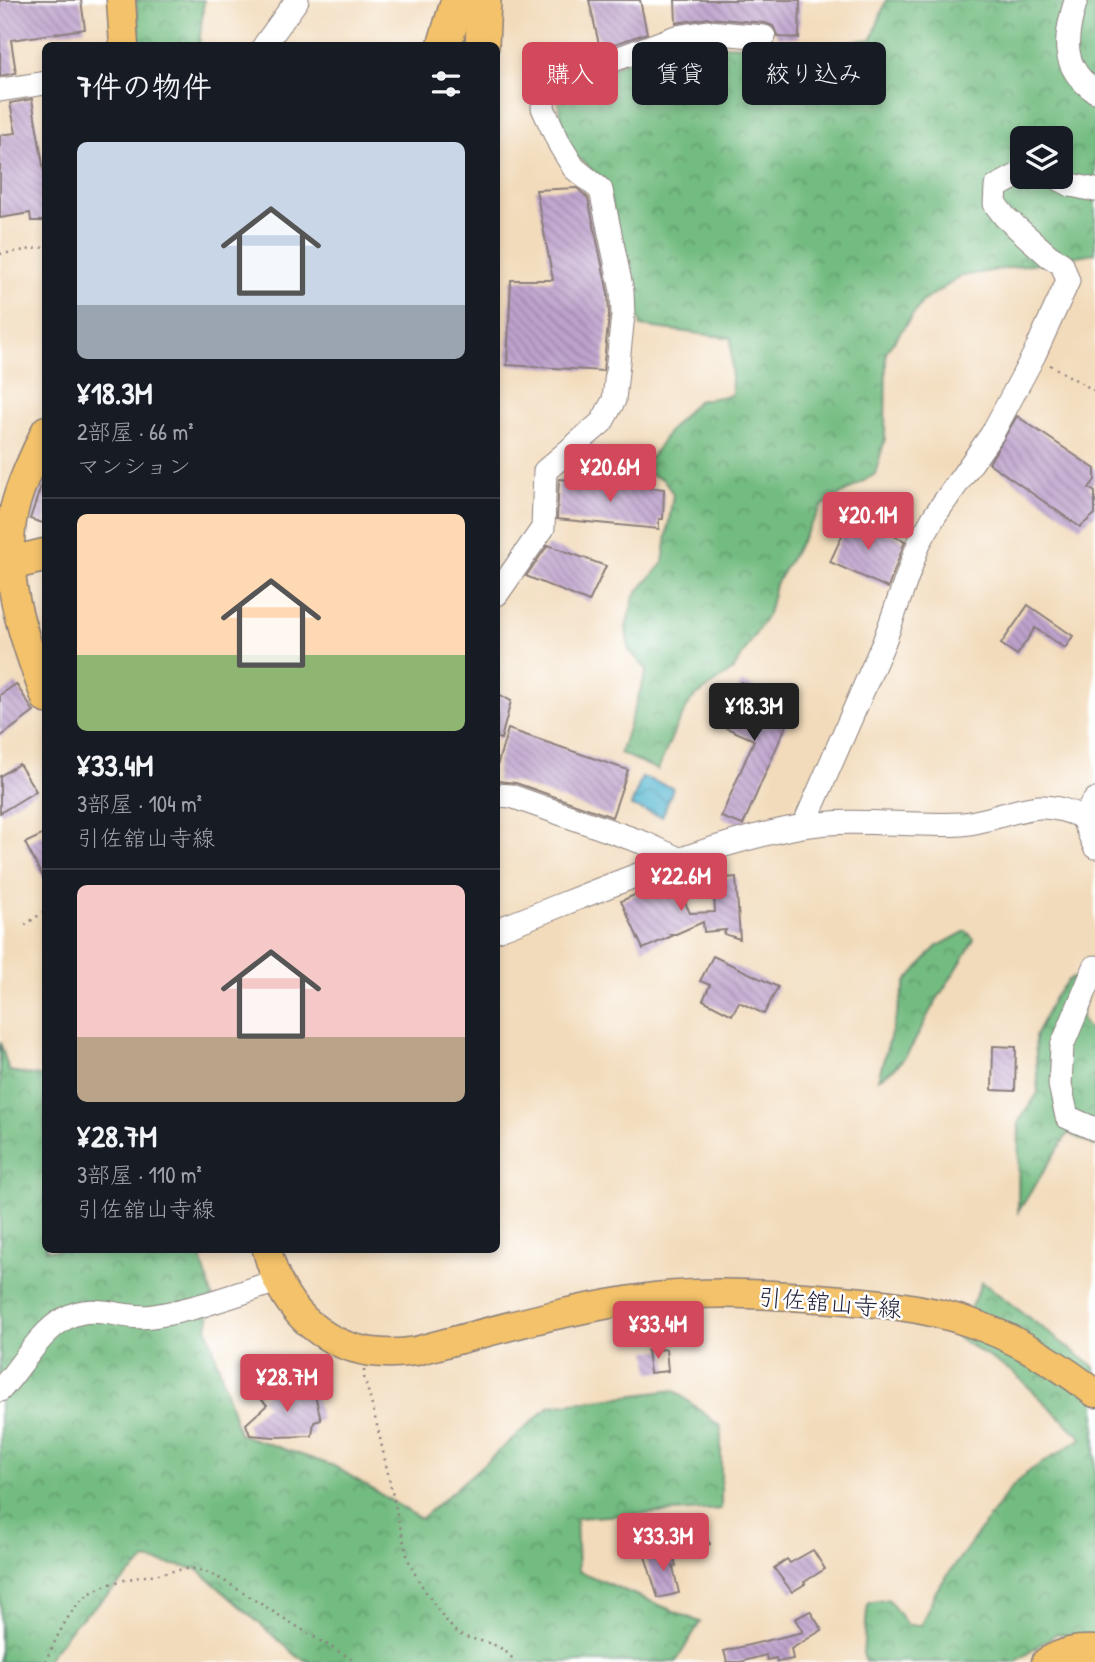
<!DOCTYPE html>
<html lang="ja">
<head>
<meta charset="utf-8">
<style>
  body { margin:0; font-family:"Patrick Hand","Klee One",sans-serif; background:#20242c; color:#f1f3f6; height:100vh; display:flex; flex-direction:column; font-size:26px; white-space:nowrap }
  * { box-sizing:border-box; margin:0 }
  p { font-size:23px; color:#9ea1a6 }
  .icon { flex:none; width:38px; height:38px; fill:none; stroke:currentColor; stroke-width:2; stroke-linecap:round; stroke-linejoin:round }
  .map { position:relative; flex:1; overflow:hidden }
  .details { position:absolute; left:42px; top:42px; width:458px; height:1211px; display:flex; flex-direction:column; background:#171b24; border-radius:10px; box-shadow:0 4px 10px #0003 }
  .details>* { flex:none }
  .top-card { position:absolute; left:522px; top:42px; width:467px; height:63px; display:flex; gap:14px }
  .tools { position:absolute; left:1010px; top:126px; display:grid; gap:14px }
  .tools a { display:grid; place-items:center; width:63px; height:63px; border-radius:10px; background:#171b24; box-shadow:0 4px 10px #0003; font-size:35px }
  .price { position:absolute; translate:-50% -60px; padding:0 16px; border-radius:7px; background:#d1495b; color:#fff; font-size:23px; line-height:46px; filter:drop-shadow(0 2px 4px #0008) }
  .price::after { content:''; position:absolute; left:50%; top:42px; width:21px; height:16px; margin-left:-10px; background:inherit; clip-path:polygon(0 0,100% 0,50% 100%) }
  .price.current { background:#222; color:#fff }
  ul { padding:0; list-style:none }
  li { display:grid; align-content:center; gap:14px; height:371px; padding:0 35px }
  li+li { border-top:2px solid #363941 }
  li span { display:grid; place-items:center; height:217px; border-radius:10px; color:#555 }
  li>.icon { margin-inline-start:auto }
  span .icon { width:126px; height:126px; fill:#fffc; stroke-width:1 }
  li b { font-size:30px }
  h2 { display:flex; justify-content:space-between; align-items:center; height:84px; padding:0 35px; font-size:30px }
  .chip { padding:0 24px; border-radius:10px; background:#171b24; box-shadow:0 4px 10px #0003; font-size:24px; line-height:63px }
  .chip.current { background:#d1495b; color:#fff }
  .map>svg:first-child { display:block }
  .forest { fill:url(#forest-crowns); stroke:#4a6f5e; stroke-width:2; fill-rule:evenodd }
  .water { fill:url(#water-waves); stroke:#3a6c86; stroke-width:2 }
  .building { fill:url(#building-back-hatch) }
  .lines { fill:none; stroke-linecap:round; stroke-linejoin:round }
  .minor-casing { stroke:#8a7e7b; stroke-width:25 }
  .major-casing { stroke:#8a7e7b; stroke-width:31 }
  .highway-casing { stroke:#8a7e7b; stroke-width:36 }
  .path { stroke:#8a7e7b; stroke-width:2.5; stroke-dasharray:2 5; stroke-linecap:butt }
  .minor { stroke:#fff; stroke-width:23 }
  .major { stroke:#f3c26a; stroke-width:28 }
  .highway { stroke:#f3c26a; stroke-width:33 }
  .labels { text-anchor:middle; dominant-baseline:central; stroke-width:5; stroke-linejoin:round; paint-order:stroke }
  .street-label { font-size:24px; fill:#22223b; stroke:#fff }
</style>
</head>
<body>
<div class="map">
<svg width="1095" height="1662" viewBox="0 0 1095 1662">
  <defs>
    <pattern id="forest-crowns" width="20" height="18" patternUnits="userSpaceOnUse" patternTransform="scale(1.75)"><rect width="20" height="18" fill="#73bc81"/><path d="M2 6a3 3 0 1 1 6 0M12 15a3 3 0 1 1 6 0" fill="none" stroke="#5e986b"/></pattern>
    <pattern id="water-waves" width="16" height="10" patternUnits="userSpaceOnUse" patternTransform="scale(1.75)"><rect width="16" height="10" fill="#52b6d0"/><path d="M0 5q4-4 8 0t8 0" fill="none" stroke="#4494aa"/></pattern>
    <pattern id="building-back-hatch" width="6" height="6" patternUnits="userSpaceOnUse" patternTransform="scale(1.75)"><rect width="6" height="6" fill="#bea2cc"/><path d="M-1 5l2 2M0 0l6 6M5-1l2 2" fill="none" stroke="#9a84a7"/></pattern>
  </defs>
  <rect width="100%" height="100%" fill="#fff"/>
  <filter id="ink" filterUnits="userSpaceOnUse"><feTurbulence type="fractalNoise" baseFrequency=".0143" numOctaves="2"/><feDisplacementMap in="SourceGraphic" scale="14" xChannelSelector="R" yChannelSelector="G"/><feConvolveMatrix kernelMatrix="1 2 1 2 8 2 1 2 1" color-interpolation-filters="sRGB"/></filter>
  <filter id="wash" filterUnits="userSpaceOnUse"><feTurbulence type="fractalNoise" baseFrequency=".00686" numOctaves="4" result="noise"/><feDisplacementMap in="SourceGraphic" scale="28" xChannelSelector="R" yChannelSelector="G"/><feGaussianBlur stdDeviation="1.57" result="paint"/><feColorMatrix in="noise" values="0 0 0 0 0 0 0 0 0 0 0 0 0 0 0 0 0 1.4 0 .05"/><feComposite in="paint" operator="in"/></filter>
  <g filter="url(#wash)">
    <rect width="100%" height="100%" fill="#f2dbbb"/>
    <g class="forest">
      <polygon points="136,0 204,0 199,45 140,45"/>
      <path d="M 886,0 L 1095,0 L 1095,253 L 962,276 L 923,301 L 886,352 L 885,439 L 875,474 L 822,506 L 775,585 L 768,614 L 733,670 L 691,700 L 675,729 L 658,770 L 620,753 L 647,670 L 629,650 L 626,627 L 634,596 L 663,563 L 673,494 L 663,479 L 631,468 L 652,456 L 669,431 L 697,401 L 732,395 L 731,338 L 641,326 L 606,182 L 565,146 L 558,97 L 630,59 L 703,44 L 794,48 L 872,39 ZM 1022,138 L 1060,138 L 1060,177 L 1022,177 Z"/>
      <path d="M 966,931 L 974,939 C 963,961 949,980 936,1001 C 916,1032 914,1060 878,1079 L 906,982 L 936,947 Z"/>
      <polygon points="1082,974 1082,1020 1095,1040 1095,1146 1068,1133 1018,1212 1019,1121 1038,1093 1035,1037 1053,999 1068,980"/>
      <polygon points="0,1042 9,1071 45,1077 46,1250 196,1250 201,1257 213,1300 207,1327 239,1434 334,1466 421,1519 550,1406 674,1390 721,1427 721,1509 576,1518 578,1571 700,1622 676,1662 310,1662 298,1657 197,1569 146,1560 73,1626 45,1662 0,1662"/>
      <polygon points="982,1282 1095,1368 1095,1642 1057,1633 1015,1662 866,1662 863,1653 868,1603 888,1599 907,1625 921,1625 936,1591 1010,1489 1028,1472 1082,1438 1014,1373 957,1337"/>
    </g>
    <polygon class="water" points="642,777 673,788 662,817 631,806"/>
    <g id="blocks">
      <g class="building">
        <polygon points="0,0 81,0 85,29 11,40 16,73 0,76"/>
        <polygon points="589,0 640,0 647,33 600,49"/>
        <polygon points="675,0 800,0 799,38 778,37 773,26 765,23 709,18 676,23"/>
        <polygon points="32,99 46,183 46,221 31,221 30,213 0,218 0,135 16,133 10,103"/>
        <polygon points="577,188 588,198 608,293 609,315 603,371 507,365 511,280 553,280 536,190"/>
        <polygon points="1017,416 1095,469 1095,480 1089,488 1095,492 1095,514 1080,527 989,463"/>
        <polygon points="46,471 46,524 30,519"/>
        <polygon points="559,479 664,489 663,519 659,519 659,529 557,519"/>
        <polygon points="851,516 905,541 888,588 830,562"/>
        <polygon points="548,545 606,566 589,602 526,576"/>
        <polygon points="1028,605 1073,636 1065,648 1035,628 1017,655 1001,644"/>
        <polygon points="741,682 795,705 743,825 721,817 754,740 722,726"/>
        <polygon points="16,684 34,712 0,737 0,695"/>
        <polygon points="497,693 511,701 501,739 497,738"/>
        <polygon points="508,729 628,770 612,817 516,783 497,781 497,766"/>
        <polygon points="19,764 36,791 0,813 0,776"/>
        <polygon points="46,833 46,883 25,843"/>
        <polygon points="736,877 740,939 724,934 726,930 704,932 703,922 676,934 669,934 672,936 643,949 621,901 668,880 677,901 683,898 690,913 715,912 713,879"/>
        <polygon points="713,956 778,987 764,1014 739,1002 732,1015 703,1000 710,985 700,981"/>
        <polygon points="993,1046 1016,1047 1015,1091 992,1090"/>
        <polygon points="666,1349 668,1371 650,1373 647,1351"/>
        <polygon points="293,1380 302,1389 307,1386 316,1399 321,1420 314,1422 312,1436 274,1437 250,1435 246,1424 267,1405 261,1399 271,1391 277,1397"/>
        <polygon points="698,1524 710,1544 696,1553 684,1533"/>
        <polygon points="672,1549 676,1566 673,1567 679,1593 658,1598 645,1556"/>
        <polygon points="813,1550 825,1569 804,1582 805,1584 792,1592 774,1568 787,1559 790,1563"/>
        <polygon points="810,1611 822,1630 791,1649 793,1659 777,1662 776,1658 767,1660 766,1655 740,1662 727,1662 724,1651 803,1632 795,1619"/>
      </g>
    </g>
  </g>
  <g filter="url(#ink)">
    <use href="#blocks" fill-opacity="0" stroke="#8a7e7b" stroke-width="2"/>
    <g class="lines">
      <defs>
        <g id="minor">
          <path d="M 1076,0 C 1065,36 1059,67 1095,91"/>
          <polyline points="264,46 297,0"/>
          <polyline points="0,90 46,83"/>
          <polyline points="1056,177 1071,185 1095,190"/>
          <polyline points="497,594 543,528 545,471 602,422 614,400 623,315 622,291 601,190 574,168 560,145 543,108 544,93 554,82 676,37 708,32 764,37"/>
          <polyline points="497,795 511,796 644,843 681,860"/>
          <polyline points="1095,800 1082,817 1095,847"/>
          <polyline points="804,825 884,642 919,543 935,515 992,434 1034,355 1068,281 1062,264 1049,256 1005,217 995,204 996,187 1022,173"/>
          <path d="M 497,930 C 594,893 701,844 803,826 C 855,817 909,827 962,824 C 988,822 1013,809 1039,807 C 1059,806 1077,815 1095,822"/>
          <polyline points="1095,967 1062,1046 1060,1085 1067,1117 1095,1129"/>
          <path d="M 0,1390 C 21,1368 37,1335 64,1319 C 95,1301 122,1321 153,1316 C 195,1310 237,1294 277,1281"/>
        </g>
        <g id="major">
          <polyline points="121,0 124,46"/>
          <path d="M 46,430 C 34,456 21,482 14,510 C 0,576 24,637 46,699"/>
          <path d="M 267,1250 C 285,1322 341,1363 416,1351 C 495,1330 574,1307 655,1297 C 709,1291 765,1294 819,1298 C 870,1302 923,1306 971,1323 C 1016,1338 1058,1364 1095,1393"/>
          <path d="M 1046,1662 C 1063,1652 1076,1649 1095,1650"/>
        </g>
        <g id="highway">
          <polyline points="444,46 458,0"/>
          <polyline points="482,46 484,0"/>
          <polyline points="8,564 46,555"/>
        </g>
      </defs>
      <use href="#minor" class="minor-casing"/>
      <use href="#major" class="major-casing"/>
      <use href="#highway" class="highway-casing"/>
      <g class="path">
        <polyline points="0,254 46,247"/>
        <polyline points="1050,365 1095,391"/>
        <polyline points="25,925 46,910"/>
        <path d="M 364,1370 L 364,1377 C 378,1424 387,1471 398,1518 C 402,1533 405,1550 410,1564 C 418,1582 442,1617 455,1631 C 469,1644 498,1636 515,1662"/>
        <path d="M 45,1662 C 77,1595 83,1585 158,1574 C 171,1572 189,1566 200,1570 C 222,1577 241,1592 261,1604 C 293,1624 324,1644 357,1662"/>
      </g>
      <use href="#minor" class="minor"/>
      <use href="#major" class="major"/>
      <use href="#highway" class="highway"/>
    </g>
  </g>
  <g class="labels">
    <g class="street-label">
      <text transform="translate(830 1302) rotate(5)">引佐舘山寺線</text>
    </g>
  </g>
</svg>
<div class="tools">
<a><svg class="icon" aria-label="layers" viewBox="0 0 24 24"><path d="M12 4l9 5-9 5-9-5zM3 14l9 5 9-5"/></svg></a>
</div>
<b class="price" style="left:610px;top:504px">¥20.6M</b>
<b class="price" style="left:868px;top:552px">¥20.1M</b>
<b class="price current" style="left:754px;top:743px">¥18.3M</b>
<b class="price" style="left:681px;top:913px">¥22.6M</b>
<b class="price" style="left:658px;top:1361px">¥33.4M</b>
<b class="price" style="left:287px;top:1414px">¥28.7M</b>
<b class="price" style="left:663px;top:1573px">¥33.3M</b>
<div class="top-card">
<a class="chip current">購入</a>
<a class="chip">賃貸</a>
<a class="chip">絞り込み</a>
</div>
<section class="details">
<h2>7件の物件<svg class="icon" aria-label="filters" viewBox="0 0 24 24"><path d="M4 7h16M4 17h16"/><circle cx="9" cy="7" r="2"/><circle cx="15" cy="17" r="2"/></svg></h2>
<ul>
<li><span style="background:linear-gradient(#c9d6e8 75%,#9aa5b1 0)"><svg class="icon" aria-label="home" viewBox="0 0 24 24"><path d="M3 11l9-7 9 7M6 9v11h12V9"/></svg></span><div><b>¥18.3M</b><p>2部屋 · 66 m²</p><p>マンション</p></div></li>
<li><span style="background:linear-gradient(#ffd9b3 65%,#8fb573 0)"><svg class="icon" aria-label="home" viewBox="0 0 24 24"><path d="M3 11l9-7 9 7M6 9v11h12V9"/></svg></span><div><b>¥33.4M</b><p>3部屋 · 104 m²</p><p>引佐舘山寺線</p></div></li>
<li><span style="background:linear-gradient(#f6c9c9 70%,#b9a48a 0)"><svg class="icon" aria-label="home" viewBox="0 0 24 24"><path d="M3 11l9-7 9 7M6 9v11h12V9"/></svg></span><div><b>¥28.7M</b><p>3部屋 · 110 m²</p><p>引佐舘山寺線</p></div></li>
</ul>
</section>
</div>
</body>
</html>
